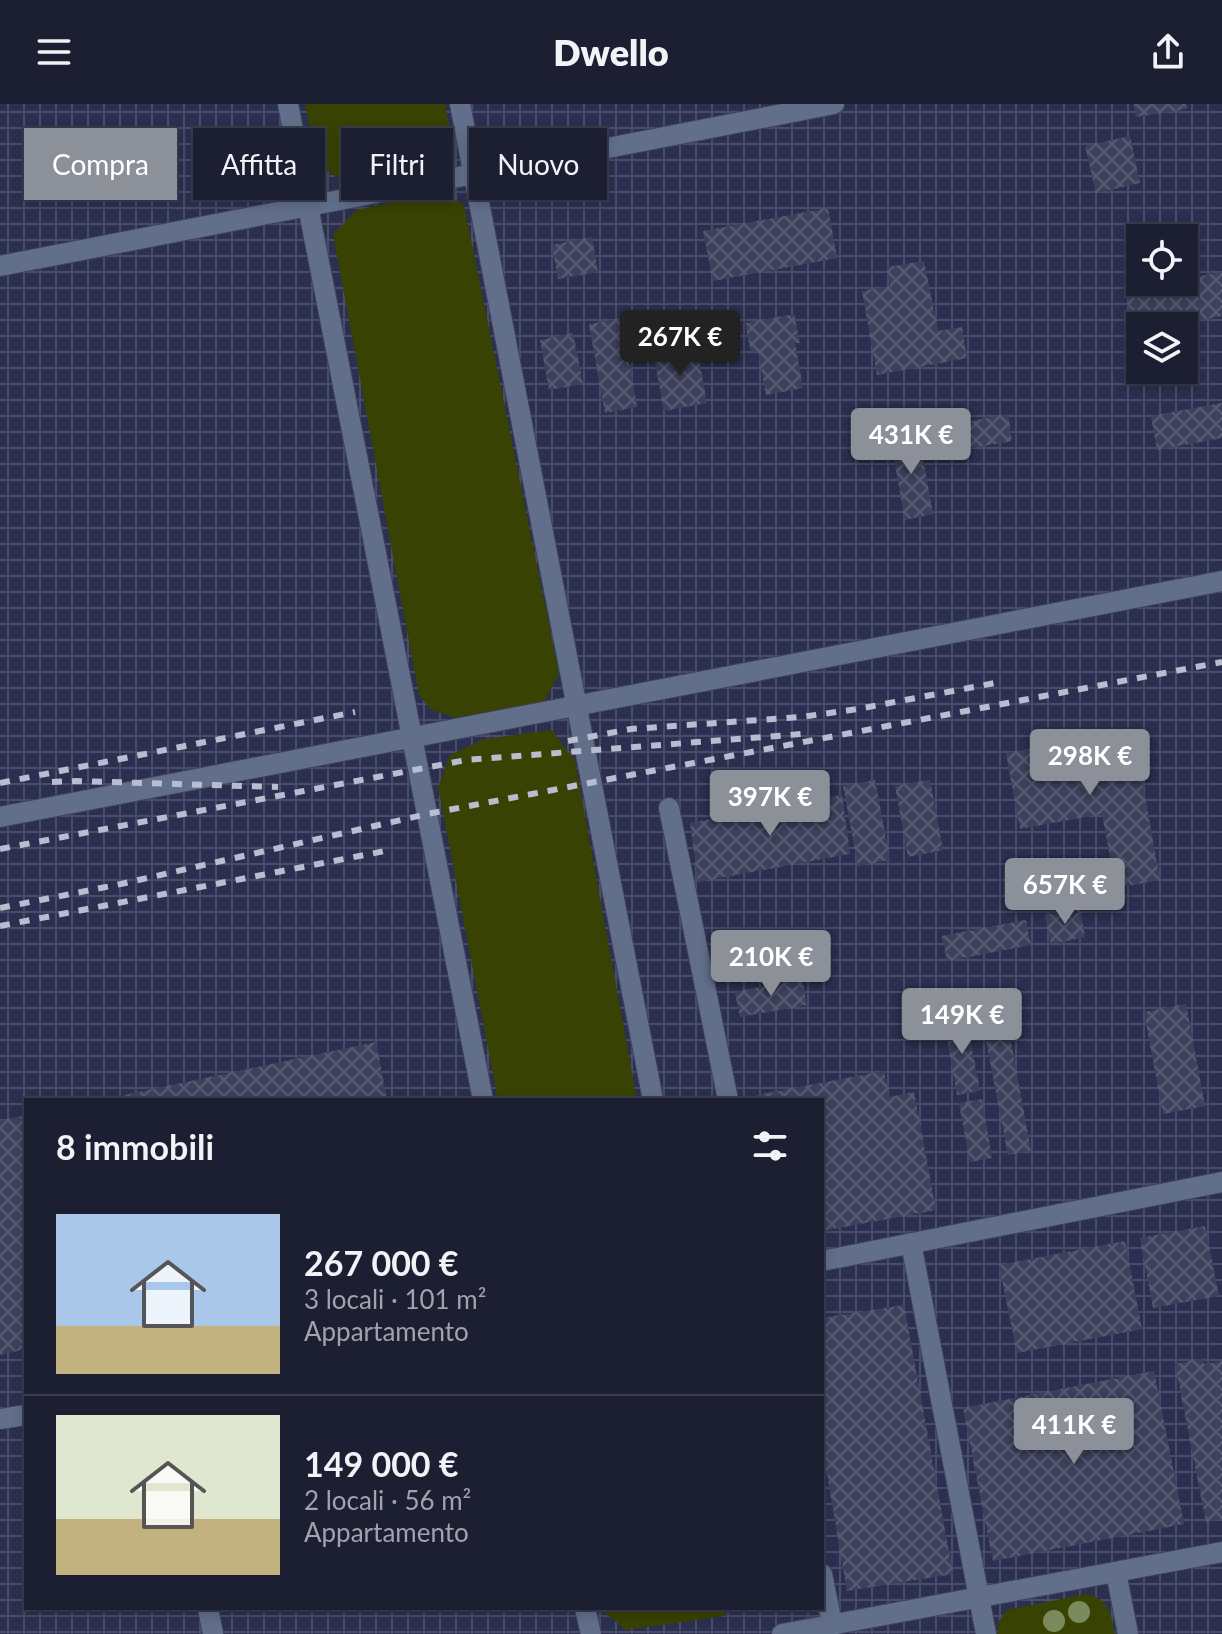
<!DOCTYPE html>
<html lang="it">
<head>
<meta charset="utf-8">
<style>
  body { margin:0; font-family:Lato,sans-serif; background:#292b3e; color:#f1f3f6; height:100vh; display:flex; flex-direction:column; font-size:30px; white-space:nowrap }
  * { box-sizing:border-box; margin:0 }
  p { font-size:26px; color:#a0a2ac }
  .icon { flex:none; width:44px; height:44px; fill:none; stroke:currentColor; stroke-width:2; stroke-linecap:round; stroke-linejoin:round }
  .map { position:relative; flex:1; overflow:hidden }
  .panel { position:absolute; left:24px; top:994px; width:800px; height:512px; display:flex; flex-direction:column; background:#1c1e32; border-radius:0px; box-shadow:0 4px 12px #0003,0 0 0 2px #3a3c4d }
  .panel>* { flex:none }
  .hud { position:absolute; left:24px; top:24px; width:800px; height:72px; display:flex; gap:16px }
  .fabs { position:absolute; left:1126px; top:120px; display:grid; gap:16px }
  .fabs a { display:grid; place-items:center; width:72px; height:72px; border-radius:0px; background:#1c1e32; box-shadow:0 4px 12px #0003,0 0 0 2px #3a3c4d; font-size:40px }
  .price { position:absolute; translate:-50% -68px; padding:0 18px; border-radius:8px; background:#8c9099; color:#fff; font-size:26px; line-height:52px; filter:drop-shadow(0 2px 4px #0008) }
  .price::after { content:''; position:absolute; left:50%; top:48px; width:24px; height:18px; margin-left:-12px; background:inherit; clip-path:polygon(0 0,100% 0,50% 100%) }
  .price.active { background:#222; color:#fff }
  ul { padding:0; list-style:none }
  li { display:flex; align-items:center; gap:24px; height:200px; padding:0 32px }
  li+li { border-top:2px solid #3a3c4d }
  li span { display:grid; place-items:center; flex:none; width:224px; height:160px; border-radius:0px; color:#555 }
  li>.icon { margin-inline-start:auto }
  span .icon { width:96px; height:96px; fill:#fffc; stroke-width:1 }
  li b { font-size:34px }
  h2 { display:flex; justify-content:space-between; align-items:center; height:96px; padding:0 32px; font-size:34px }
  .pill { padding:0 28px; border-radius:0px; background:#1c1e32; box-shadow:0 4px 12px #0003,0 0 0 2px #3a3c4d; font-size:28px; line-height:72px }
  .pill.active { background:#8c9099; color:#fff }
  header { display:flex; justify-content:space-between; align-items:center; height:104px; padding:0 32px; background:#1c1e32; font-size:36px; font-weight:800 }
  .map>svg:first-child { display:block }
  .industrial { fill:url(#industrial-grid); fill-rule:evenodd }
  .green { fill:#374203 }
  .building { fill:url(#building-cross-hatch) }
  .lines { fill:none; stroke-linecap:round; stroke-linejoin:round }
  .minor-casing { stroke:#40435c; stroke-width:22 }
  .minor { stroke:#616f8b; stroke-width:20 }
  .rail { stroke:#babdcf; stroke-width:6; stroke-dasharray:10 10; stroke-linecap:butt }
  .tree { fill:#7b8a5c }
</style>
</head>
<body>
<header><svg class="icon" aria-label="menu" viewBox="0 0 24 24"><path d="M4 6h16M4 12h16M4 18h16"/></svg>Dwello<svg class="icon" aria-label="share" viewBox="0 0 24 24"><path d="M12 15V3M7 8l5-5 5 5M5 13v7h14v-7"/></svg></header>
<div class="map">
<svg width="1222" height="1530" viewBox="0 0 1222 1530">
  <defs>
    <pattern id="industrial-grid" width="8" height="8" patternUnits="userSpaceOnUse" patternTransform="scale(2)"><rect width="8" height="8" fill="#2c3050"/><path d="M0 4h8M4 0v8" fill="none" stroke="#494d69"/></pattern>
    <pattern id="building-cross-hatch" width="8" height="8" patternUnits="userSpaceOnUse" patternTransform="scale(2)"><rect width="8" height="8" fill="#3d415c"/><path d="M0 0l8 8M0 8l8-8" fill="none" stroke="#585b73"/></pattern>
  </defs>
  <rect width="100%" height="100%" fill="#252842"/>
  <path class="industrial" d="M 0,0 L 1222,0 L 1222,1530 L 0,1530 ZM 1140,134 L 1184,134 L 1184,178 L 1140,178 ZM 1140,222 L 1184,222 L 1184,266 L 1140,266 ZM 26,996 L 822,996 L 822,1504 L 26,1504 Z"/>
  <g class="green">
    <polygon points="305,0 445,0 452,38 434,61 368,73 335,73 317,58"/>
    <polygon points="440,88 464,101 559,570 543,600 463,616 432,606 419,591 333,130 357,106"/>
    <polygon points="552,626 575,657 637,996 498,996 438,683 450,651 484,635"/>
    <path d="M 1086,1490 C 1109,1494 1111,1509 1115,1530 L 998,1530 L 998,1519 L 1007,1506 Z"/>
    <polygon points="599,1504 724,1504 725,1512 626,1526"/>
  </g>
  <g class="building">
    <polygon points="1134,0 1186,0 1187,5 1136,13"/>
    <polygon points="1130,32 1140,79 1096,89 1085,42"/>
    <polygon points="828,104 837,154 713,177 703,127"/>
    <polygon points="592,133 598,168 558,175 552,141"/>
    <polygon points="924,157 938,227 962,223 967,254 877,271 862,187 890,182 887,163"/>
    <polygon points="1222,168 1222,212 1168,222 1140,222 1140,227 1134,228 1126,186 1169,178 1184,178 1184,175"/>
    <polygon points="794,210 800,239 795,239 803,284 766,291 758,247 751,248 745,219"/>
    <polygon points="621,214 637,303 605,309 589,220"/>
    <polygon points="573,229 583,280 549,286 540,236"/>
    <polygon points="696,240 707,299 664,307 653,248"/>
    <polygon points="1222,299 1222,334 1157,346 1151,312"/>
    <polygon points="1008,310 1012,337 934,351 929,325"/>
    <polygon points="918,328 933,410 905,416 890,333"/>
    <polygon points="1133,626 1160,776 1116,784 1102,710 1020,725 1006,649"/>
    <polygon points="875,676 890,756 858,762 843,682"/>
    <polygon points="930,676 943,746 908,753 895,682"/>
    <polygon points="842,691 850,750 698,778 690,719"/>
    <polygon points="1080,805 1085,833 1051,840 1045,811"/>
    <polygon points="1026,816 1031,841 947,857 942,832"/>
    <polygon points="802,875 807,901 740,913 735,888"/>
    <polygon points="1186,900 1205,1002 1163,1010 1144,908"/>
    <polygon points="1005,905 1031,1047 1008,1051 981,910"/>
    <polygon points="966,913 980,987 957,991 944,917"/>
    <polygon points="376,938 387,996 106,996 106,995"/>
    <polygon points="884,967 889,993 914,988 936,1106 822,1127 822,996 758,996 757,991"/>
    <polygon points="982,995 992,1054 970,1058 959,999"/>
    <polygon points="26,1011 26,1245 0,1251 0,1017"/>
    <polygon points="1205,1122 1219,1192 1153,1204 1140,1134"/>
    <polygon points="1125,1137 1142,1225 1017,1249 999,1161"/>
    <polygon points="904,1201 953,1470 847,1487 822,1341 822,1214"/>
    <polygon points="1203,1254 1204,1260 1222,1257 1222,1415 1206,1418 1175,1260"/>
    <polygon points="1154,1267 1184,1420 993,1457 963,1304"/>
  </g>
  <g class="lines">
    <defs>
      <g id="minor">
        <polyline points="288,0 483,996"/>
        <polyline points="460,0 653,996"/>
        <polyline points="0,162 834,0"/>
        <polyline points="669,704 728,996"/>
        <polyline points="0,713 1222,477"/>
        <polyline points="911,1139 986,1530"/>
        <polyline points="822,1157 1222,1078"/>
        <polyline points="0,1315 26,1311"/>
        <polyline points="1116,1468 1128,1530"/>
        <polyline points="822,1470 832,1520"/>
        <polyline points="208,1504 213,1530"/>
        <polyline points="585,1504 591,1530"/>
        <polyline points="782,1530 1222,1448"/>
      </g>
    </defs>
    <use href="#minor" class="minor-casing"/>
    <use href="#minor" class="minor"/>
    <g class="rail">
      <polyline points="568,637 631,625 801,613 858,605 1000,578"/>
      <polyline points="52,678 76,677 278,683"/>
      <polyline points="0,679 355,608"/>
      <polyline points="0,745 466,656 802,630"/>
      <polyline points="0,804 121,780 427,710 1222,558"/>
      <polyline points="0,822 385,747"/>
    </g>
  </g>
  <g class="tree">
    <circle cx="1079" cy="1508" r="11"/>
    <circle cx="1054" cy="1517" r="11"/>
  </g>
</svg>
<div class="fabs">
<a><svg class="icon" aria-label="locate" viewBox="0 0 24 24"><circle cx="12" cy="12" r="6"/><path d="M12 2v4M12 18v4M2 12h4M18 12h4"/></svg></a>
<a><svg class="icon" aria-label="layers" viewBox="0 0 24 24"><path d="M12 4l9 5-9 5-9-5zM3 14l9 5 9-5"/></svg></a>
</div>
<b class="price active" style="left:680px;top:274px">267K €</b>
<b class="price" style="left:911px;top:372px">431K €</b>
<b class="price" style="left:1090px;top:693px">298K €</b>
<b class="price" style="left:770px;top:734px">397K €</b>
<b class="price" style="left:1065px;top:822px">657K €</b>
<b class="price" style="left:771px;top:894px">210K €</b>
<b class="price" style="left:962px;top:952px">149K €</b>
<b class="price" style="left:1074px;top:1362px">411K €</b>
<div class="hud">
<a class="pill active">Compra</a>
<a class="pill">Affitta</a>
<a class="pill">Filtri</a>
<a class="pill">Nuovo</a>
</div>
<section class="panel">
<h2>8 immobili<svg class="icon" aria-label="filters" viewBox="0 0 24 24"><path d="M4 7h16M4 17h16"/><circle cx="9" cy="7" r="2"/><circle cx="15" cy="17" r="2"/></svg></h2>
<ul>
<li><span style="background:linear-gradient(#a9c7e8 70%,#c2b280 0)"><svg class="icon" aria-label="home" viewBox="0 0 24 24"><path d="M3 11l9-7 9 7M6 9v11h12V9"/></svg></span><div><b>267 000 €</b><p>3 locali · 101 m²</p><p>Appartamento</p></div></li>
<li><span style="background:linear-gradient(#dfe7d0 65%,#c2b280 0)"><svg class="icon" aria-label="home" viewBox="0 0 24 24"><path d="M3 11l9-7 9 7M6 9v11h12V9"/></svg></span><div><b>149 000 €</b><p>2 locali · 56 m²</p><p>Appartamento</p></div></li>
</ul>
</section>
</div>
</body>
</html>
